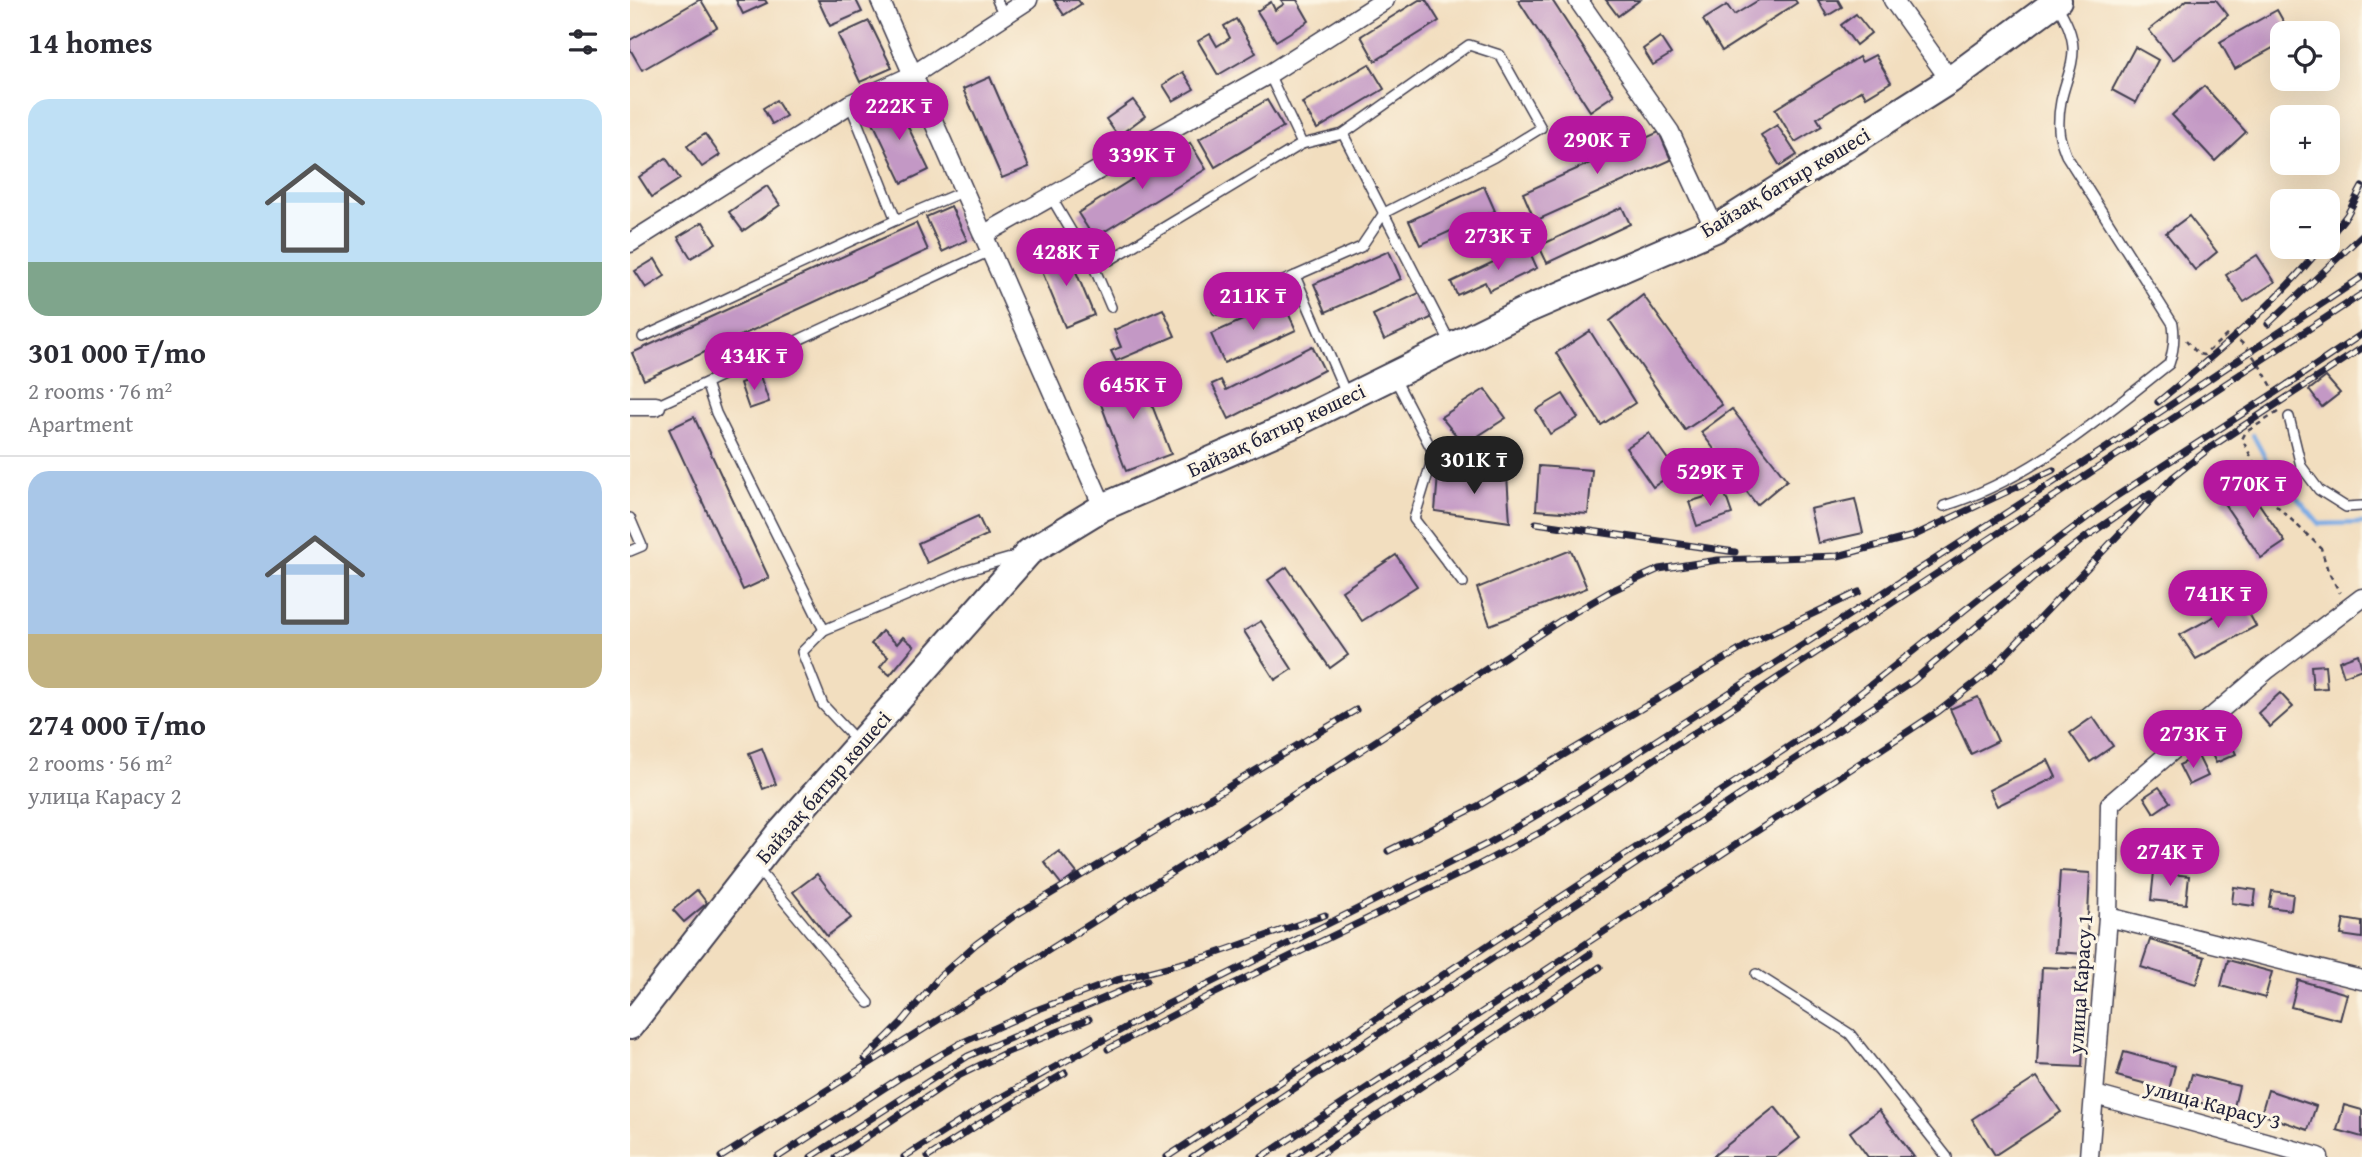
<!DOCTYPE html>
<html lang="en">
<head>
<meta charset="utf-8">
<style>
  body { margin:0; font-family:"Gentium Book Plus",serif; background:#f7f7f7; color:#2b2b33; height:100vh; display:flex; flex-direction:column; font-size:26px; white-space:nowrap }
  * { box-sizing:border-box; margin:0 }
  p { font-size:23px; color:#7c7c81 }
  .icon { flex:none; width:38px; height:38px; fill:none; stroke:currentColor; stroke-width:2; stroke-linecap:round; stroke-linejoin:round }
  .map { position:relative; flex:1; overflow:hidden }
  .sheet { display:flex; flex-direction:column; background:#fff; width:630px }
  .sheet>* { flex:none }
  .tools { position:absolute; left:1640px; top:21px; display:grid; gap:14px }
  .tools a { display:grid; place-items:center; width:70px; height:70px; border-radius:14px; background:#fff; box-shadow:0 7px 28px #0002; font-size:35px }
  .price { position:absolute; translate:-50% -60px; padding:0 16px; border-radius:24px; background:#b5179e; color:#fff; font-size:23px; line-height:46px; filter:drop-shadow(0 2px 4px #0008) }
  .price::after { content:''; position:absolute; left:50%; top:42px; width:21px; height:16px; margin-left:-10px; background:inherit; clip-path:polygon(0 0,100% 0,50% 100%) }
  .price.active { background:#222; color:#fff }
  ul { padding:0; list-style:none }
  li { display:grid; align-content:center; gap:14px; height:371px; padding:0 28px }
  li+li { border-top:2px solid #e1e1e2 }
  li span { display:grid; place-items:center; height:217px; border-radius:21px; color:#555 }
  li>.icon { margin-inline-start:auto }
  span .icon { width:126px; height:126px; fill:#fffc; stroke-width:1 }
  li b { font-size:30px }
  h2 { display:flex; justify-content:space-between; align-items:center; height:84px; padding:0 28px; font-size:30px }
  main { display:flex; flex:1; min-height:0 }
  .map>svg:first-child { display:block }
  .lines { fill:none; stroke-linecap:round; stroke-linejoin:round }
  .stream { stroke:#7aabe5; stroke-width:4.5 }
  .building { fill:#c398c5 }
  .lane-casing { stroke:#413e4f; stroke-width:12 }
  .street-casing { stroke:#413e4f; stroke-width:21 }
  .secondary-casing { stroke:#413e4f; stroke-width:30 }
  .path { stroke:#413e4f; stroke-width:2.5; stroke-dasharray:5 5; stroke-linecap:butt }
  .lane { stroke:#fff; stroke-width:9 }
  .street { stroke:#fff; stroke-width:18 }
  .secondary { stroke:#fff; stroke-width:26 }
  .rail-casing { stroke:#22223b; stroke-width:7 }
  .rail { stroke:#fcf5e5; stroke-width:4.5; stroke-dasharray:13; stroke-linecap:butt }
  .labels { text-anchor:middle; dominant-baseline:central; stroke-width:6; stroke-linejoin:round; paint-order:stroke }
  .street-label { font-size:21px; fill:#22223b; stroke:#fcf5e5 }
</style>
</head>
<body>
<main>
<section class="sheet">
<h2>14 homes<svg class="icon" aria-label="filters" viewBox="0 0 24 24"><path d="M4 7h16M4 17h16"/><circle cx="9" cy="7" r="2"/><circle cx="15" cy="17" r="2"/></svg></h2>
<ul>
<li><span style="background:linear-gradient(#bfe0f5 75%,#7fa58c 0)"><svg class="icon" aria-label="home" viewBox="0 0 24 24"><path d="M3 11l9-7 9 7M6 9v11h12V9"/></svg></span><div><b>301 000 ₸/mo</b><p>2 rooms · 76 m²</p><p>Apartment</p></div></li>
<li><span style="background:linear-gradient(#a9c7e8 75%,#c2b280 0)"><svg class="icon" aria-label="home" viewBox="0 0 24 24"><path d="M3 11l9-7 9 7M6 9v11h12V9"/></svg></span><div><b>274 000 ₸/mo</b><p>2 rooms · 56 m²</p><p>улица Карасу 2</p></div></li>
</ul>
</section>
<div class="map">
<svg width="1732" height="1157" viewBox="0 0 1732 1157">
  <rect width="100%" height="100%" fill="#fcf5e5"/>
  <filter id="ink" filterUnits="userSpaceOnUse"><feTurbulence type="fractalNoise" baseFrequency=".0143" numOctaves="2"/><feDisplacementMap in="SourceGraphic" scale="14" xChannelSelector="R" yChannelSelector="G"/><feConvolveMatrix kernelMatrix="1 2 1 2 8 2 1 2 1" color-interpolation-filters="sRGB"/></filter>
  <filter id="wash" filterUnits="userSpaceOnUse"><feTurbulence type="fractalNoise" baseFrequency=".00686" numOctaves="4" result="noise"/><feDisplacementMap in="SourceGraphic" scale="28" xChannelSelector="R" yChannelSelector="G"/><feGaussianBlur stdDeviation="1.57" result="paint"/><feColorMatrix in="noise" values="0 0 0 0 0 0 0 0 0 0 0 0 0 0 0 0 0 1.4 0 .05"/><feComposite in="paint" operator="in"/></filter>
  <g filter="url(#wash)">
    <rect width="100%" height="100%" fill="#f2debf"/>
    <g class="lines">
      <polyline class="stream" points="1623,435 1639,465 1689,524 1732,523"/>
    </g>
    <g id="blocks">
      <g class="building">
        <polygon points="69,0 71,0 87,27 12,70 0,49 0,40"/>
        <polygon points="106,0 135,0 137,3 113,14"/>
        <polygon points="188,0 226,0 232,12 200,26"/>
        <polygon points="424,0 448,0 451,4 434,15"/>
        <polygon points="651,0 667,0 679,21 646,41 627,11 641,2 645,10 654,4"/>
        <polygon points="789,0 796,0 809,21 745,61 731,36"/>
        <polygon points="888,0 922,0 984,95 960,111"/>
        <polygon points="976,0 1010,0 988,16"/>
        <polygon points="1129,0 1165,0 1167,3 1092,51 1073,20 1097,5 1104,15"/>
        <polygon points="1188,0 1208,0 1212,7 1197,16"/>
        <polygon points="1557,0 1586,0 1598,15 1543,60 1519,30"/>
        <polygon points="1647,10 1660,33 1652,33 1652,43 1605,69 1590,42"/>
        <polygon points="1226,14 1241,33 1226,45 1211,25"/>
        <polygon points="606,19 626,53 588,75 568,41 580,34 587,46 600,38 594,26"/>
        <polygon points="239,21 262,68 230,82 208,35"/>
        <polygon points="1030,37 1041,54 1023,65 1013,49"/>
        <polygon points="1505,47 1528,60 1506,103 1482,90"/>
        <polygon points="1245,55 1261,82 1236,97 1232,90 1187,118 1192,126 1165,142 1145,109 1229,57 1232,62"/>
        <polygon points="739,64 754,89 687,129 672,103"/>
        <polygon points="553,72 564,89 543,101 533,85"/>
        <polygon points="360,77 399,167 372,178 333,89"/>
        <polygon points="1574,86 1616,132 1585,161 1542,115"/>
        <polygon points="146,100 156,116 142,124 133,108"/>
        <polygon points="503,100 515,116 488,136 476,119"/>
        <polygon points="637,100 653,127 585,167 569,139"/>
        <polygon points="266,102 299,170 272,183 239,114"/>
        <polygon points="1147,125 1167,155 1150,166 1131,135"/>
        <polygon points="1029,132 1041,160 905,221 893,193"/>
        <polygon points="75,134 90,155 72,167 57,146"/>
        <polygon points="560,143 576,169 464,238 448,213"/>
        <polygon points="36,158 50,179 22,197 9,177"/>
        <polygon points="137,186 150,205 113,231 99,212"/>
        <polygon points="854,186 865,211 790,245 779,221"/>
        <polygon points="321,206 337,240 312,252 296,217"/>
        <polygon points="992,207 1000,224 917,263 909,246"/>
        <polygon points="1559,216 1587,252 1565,270 1536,233"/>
        <polygon points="73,222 86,243 61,258 48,237"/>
        <polygon points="286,223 298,250 14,380 2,353"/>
        <polygon points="897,246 907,268 859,291 855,282 827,295 821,282"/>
        <polygon points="437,250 464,315 435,327 408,262"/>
        <polygon points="759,251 771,279 696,312 684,284"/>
        <polygon points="1627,255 1645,282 1614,302 1596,275"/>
        <polygon points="25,259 35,276 16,288 5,271"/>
        <polygon points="793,291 805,316 754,340 743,315"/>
        <polygon points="1013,295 1092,405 1055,430 980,321"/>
        <polygon points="653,302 666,330 594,363 581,334"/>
        <polygon points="533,309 545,336 486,361 481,351 491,347 484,330"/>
        <polygon points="960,331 1005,403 971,425 926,353"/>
        <polygon points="682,346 694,370 599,419 582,384 591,380 596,390"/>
        <polygon points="509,372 541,454 496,471 465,388"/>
        <polygon points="130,376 139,402 119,409 110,383"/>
        <polygon points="1696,377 1710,393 1692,407 1679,390"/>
        <polygon points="855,389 876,418 834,445 811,417"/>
        <polygon points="933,394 948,418 920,434 906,410"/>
        <polygon points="1102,409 1157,480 1127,505 1071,432"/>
        <polygon points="64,417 139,578 113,590 39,429"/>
        <polygon points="1019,433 1046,471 1023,487 996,448"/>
        <polygon points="909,466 962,470 958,514 906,510"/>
        <polygon points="808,475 877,475 880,522 805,511"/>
        <polygon points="1615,483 1655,542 1631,558 1591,499"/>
        <polygon points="1094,491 1102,514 1067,526 1059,502"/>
        <polygon points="1225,499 1233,533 1188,543 1180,509"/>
        <polygon points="348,516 357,535 297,563 288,543"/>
        <polygon points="941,550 957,588 860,625 847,588"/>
        <polygon points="766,555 787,586 732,621 712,591"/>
        <polygon points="657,567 718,655 700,668 638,580"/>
        <polygon points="1612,601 1626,626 1566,659 1550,635"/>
        <polygon points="631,621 662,669 645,680 614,631"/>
        <polygon points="252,631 267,644 273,637 284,646 260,675 250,667 258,657 241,644"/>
        <polygon points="1728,654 1732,669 1714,676 1709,661"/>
        <polygon points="1695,665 1697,688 1683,689 1681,666"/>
        <polygon points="1650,693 1663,707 1640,727 1628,713"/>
        <polygon points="1348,697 1368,741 1341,754 1320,709"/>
        <polygon points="1463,717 1483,746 1460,762 1440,733"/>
        <polygon points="1597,735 1606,754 1586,763 1577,744"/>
        <polygon points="132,748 146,784 133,789 119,753"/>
        <polygon points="1568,756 1578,776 1559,785 1549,765"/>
        <polygon points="1418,760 1426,777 1367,806 1359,790"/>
        <polygon points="1529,787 1540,802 1524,813 1514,797"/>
        <polygon points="429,851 447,873 432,885 414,862"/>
        <polygon points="1430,871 1460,873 1456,954 1425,952"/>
        <polygon points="1524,872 1559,876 1556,904 1521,900"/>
        <polygon points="187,874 221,918 197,936 163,892"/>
        <polygon points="1604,887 1626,890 1624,906 1602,903"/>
        <polygon points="67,890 77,903 54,922 43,910"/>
        <polygon points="1642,891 1663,894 1661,910 1639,907"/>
        <polygon points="1714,919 1732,922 1732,938 1711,935"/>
        <polygon points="1520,940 1575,957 1566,984 1511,967"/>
        <polygon points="1598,960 1642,972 1635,998 1591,986"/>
        <polygon points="1412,967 1457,969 1452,1067 1407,1065"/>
        <polygon points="1668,980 1717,994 1710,1020 1661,1007"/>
        <polygon points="1494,1052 1545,1066 1539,1090 1487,1076"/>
        <polygon points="1562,1074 1609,1086 1603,1111 1555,1099"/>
        <polygon points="1407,1077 1431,1112 1365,1155 1342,1119"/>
        <polygon points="1638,1090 1686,1106 1678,1130 1631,1114"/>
        <polygon points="1714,1105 1732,1110 1732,1137 1707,1130"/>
        <polygon points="1145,1107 1170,1138 1146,1157 1082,1157"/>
        <polygon points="1249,1110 1284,1157 1238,1157 1220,1132"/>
      </g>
    </g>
  </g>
  <g filter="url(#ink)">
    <use href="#blocks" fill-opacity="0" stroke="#413e4f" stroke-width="2"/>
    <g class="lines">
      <defs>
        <g id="lane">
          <polyline points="367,0 374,16"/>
          <polyline points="639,74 672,144 713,134 839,45 870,55 911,128 864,157 754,213 731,247 665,276"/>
          <polyline points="713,134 821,344"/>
          <polyline points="421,197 447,241 480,260 672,144"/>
          <polyline points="266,220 334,191"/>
          <polyline points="455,246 481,307"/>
          <polyline points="587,310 665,276 717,396"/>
          <polyline points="13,337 266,220 220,104"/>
          <polyline points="764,377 804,454 784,519 833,583"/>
          <polyline points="76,383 86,413 194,630 335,571 384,557"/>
          <polyline points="26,406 360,251"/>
          <polyline points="1659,417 1671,466 1689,490 1716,507 1732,506"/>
          <path d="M 1314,506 C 1401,479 1468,420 1539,364 C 1544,350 1545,339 1543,324 L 1436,155 C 1433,147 1429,138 1429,129 C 1426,74 1464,61 1426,4"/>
          <polyline points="0,518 12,546 0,551"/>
          <polyline points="194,630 172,652 193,705 227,741"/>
          <polyline points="126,867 239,1003"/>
          <polyline points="1126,974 1220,1034 1317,1157"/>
        </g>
        <g id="street">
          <polyline points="250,0 473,507"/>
          <polyline points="948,0 1040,132 1085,229"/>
          <polyline points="1263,0 1320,80"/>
          <polyline points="353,235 639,74 755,0"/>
          <polyline points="0,243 220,104 283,75 398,0"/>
          <polyline points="0,406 26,406"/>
          <polyline points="1478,917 1732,980"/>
          <polyline points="1465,1095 1689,1157"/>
          <polyline points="1459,1157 1478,917 1480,804 1638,669 1732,598"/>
        </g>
        <polyline id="secondary" points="0,1026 151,832 399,552 473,507 660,426 894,311 1085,229 1320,80 1428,0"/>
      </defs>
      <use href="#lane" class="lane-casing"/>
      <use href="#street" class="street-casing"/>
      <use href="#secondary" class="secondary-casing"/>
      <g class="path">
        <path d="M 1556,340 L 1568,354 L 1574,355 L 1598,334 C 1620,340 1642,389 1654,407"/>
        <polyline points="1648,412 1616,432 1612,439 1645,504 1691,548 1698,571 1710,593"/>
      </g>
      <use href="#lane" class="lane"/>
      <use href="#street" class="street"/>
      <use href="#secondary" class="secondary"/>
      <defs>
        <g id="rail">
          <polyline points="1698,239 1717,215 1732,187"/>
          <polyline points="1638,324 1732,235"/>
          <polyline points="1666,380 1658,384 1732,334"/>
          <path d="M 1528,402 C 1583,356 1647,303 1691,247"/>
          <polyline points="906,523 1105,552"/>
          <polyline points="758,851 848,806 1123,642 1229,592"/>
          <polyline points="478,1049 579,996 846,866 913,831 988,783 1732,294"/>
          <polyline points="235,1059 272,1022 310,976 346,944 384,916 726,710"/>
          <polyline points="692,1071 1283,681 1408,574 1456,537 1520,493"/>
          <polyline points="91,1157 606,832 933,619 981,591 1029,569 1088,560 1208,556 1283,536 1423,470"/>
          <polyline points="148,1157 268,1079 331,1043 406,1010 487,980 576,957 695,915"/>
          <polyline points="181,1157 338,1056 517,980"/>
          <polyline points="206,1157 330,1075 375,1053 459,1019"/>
          <polyline points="274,1157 348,1110 534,1006 857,844 948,791 1473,450 1732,277"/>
          <polyline points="298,1157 349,1124 435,1073"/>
          <polyline points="537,1157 1184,730 1356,593 1482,499 1658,384"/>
          <polyline points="562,1157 698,1066"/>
          <polyline points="632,1157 1309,711 1359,672 1543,477 1581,447 1732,348"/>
          <polyline points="662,1157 960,954"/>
          <polyline points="686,1157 970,967"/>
        </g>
      </defs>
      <use href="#rail" class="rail-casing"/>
      <use href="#rail" class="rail"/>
    </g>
  </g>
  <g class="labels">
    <g class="street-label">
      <text transform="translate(1155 182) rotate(-31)">Байзақ батыр көшесі</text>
      <text transform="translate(646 430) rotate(-25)">Байзақ батыр көшесі</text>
      <text transform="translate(193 787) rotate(-49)">Байзақ батыр көшесі</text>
      <text transform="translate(1450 984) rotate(-86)">улица Карасу 1</text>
      <text transform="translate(1583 1104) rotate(15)">улица Карасу 3</text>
    </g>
  </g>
</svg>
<div class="tools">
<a><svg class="icon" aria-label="locate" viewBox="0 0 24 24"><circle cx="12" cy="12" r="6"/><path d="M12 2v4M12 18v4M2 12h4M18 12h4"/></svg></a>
<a>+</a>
<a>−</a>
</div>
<b class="price" style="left:269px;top:142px">222K ₸</b>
<b class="price" style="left:967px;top:176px">290K ₸</b>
<b class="price" style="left:512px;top:191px">339K ₸</b>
<b class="price" style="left:868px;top:272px">273K ₸</b>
<b class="price" style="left:436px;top:288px">428K ₸</b>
<b class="price" style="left:623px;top:332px">211K ₸</b>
<b class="price" style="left:124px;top:392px">434K ₸</b>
<b class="price" style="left:503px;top:421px">645K ₸</b>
<b class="price active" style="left:844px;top:496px">301K ₸</b>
<b class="price" style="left:1080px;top:508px">529K ₸</b>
<b class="price" style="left:1623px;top:520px">770K ₸</b>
<b class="price" style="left:1588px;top:630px">741K ₸</b>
<b class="price" style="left:1563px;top:770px">273K ₸</b>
<b class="price" style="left:1540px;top:888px">274K ₸</b>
</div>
</main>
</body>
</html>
